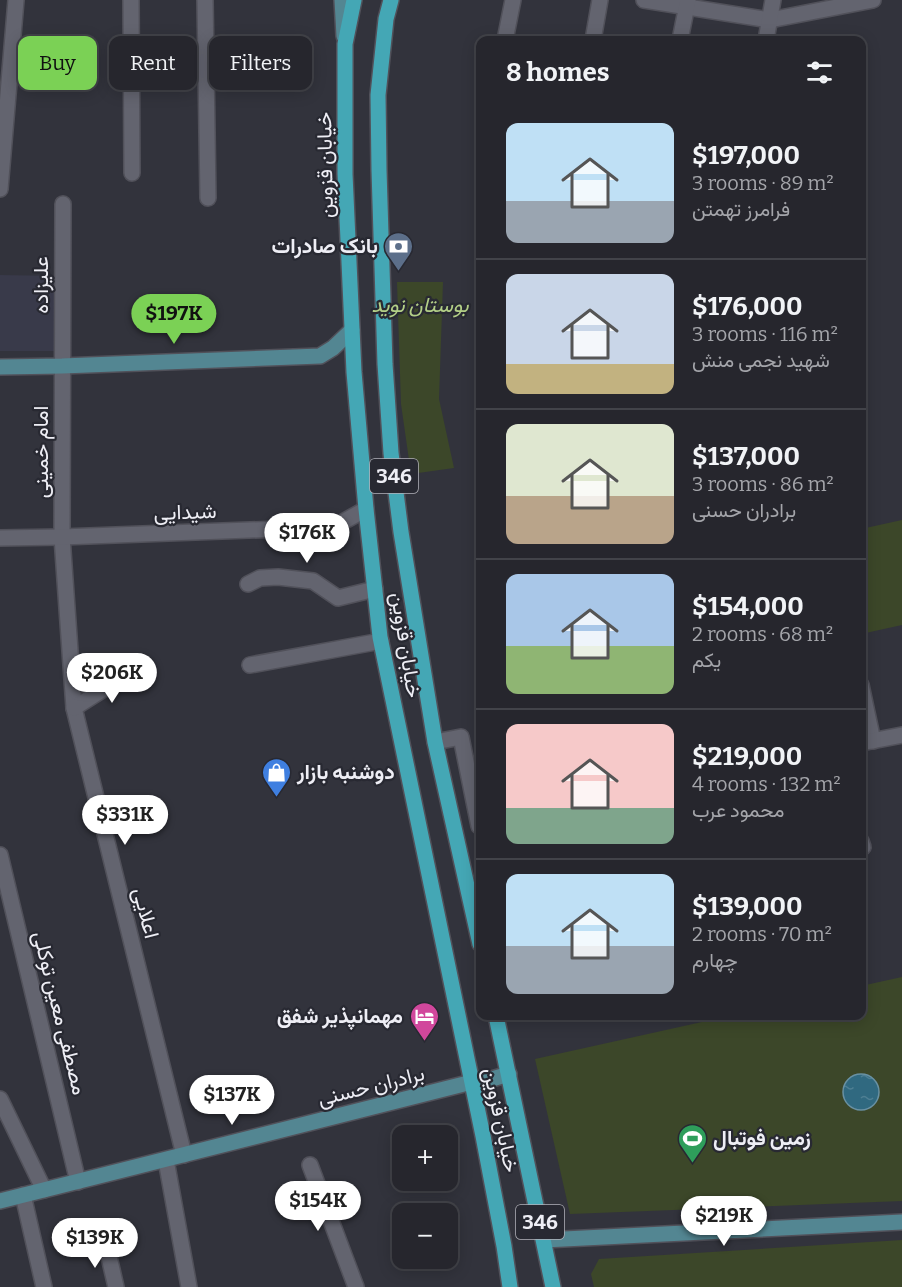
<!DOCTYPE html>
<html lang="en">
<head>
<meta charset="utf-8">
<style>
  body { margin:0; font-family:Bitter,Vazirmatn,serif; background:#323239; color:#f1f3f6; height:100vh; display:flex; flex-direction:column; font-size:22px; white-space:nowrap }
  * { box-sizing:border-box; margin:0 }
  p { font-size:20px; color:#a4a5aa }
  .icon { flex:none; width:33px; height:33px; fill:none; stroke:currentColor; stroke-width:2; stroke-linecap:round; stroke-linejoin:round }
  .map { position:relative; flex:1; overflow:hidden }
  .sheet { position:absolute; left:476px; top:36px; width:390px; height:984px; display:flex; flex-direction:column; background:#26262d; border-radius:12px; box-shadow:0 3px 15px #0003,0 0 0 2px #424349 }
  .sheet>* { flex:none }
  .top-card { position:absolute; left:18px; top:36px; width:368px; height:54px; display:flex; gap:12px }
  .controls { position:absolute; left:392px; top:1125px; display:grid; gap:12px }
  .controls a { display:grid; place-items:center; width:66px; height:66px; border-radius:12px; background:#26262d; box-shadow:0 3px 15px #0003,0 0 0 2px #424349; font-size:30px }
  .price { position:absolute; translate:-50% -51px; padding:0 14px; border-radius:21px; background:#fff; color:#222; font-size:20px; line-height:39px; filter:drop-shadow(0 2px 3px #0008) }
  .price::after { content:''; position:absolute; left:50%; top:36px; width:18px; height:14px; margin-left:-9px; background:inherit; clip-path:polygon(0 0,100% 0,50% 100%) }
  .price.selected { background:#7bd155; color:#111 }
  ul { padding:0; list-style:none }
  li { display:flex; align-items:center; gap:18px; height:150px; padding:0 30px }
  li+li { border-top:2px solid #424349 }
  li span { display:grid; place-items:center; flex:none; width:168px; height:120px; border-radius:12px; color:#555 }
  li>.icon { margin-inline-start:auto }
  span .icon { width:72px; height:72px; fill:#fffc; stroke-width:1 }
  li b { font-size:26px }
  h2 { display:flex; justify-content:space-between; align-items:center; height:72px; padding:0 30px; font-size:26px }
  .tag { padding:0 21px; border-radius:12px; background:#26262d; box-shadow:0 3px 15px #0003,0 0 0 2px #424349; font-size:21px; line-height:54px }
  .tag.selected { background:#7bd155; color:#111 }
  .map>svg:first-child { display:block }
  .built { fill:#393a4a }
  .park { fill:#3c4729 }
  .water { fill:url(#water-ripples); stroke:#6991a3; stroke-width:1.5 }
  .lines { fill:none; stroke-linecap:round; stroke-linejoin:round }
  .street-casing { stroke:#51515a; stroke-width:18 }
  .secondary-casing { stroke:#51515a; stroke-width:18 }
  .primary-casing { stroke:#51515a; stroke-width:18 }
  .street { stroke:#63646f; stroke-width:15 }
  .secondary { stroke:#538692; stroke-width:15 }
  .primary { stroke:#44a7b5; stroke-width:15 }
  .labels { text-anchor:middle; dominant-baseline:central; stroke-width:4.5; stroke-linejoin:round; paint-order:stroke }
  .shield { fill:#282932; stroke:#b3b3ba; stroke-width:1.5 }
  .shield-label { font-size:20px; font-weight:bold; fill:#eeeef5 }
  .street-label { font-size:21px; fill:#eeeef5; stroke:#282932 }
  .poi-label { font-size:21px; font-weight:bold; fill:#eeeef5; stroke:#282932; text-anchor:end }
  .park-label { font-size:21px; font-style:italic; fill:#b3cf87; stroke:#282932 }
</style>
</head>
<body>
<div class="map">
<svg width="902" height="1287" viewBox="0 0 902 1287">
  <defs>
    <pattern id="water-ripples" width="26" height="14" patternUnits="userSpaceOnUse" patternTransform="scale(1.5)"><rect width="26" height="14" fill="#306980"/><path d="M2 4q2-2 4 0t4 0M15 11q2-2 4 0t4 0" fill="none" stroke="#4e7f93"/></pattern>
  </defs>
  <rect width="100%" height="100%" fill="#32333c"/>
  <polygon class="built" points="0,275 59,276 57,351 0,351"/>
  <g class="park">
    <polygon points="397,282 443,282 439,399 454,468 411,474 401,404"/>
    <polygon points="902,520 902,625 861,634 861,529"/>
    <polygon points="902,977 902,1201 570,1214 535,1059 729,1016 861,1016 861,986"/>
    <polygon points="902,1240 902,1287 594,1287 591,1274 599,1259"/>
  </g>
  <circle class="water" cx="861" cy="1092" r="18"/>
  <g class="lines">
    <defs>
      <g id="street">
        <polyline points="131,0 132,173"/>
        <polyline points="205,0 208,198"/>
        <polyline points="644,0 770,20 873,0"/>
        <polyline points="505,40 513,0"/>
        <polyline points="593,40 600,0"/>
        <polyline points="680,40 688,0"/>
        <polyline points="766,40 773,0"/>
        <polyline points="0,189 16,0"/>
        <polyline points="63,204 62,537 74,708 184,1155"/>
        <polyline points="0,538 62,537 334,527 366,509"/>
        <polyline points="248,584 260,578 278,577 313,581 338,598 375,589"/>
        <polyline points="250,665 381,641"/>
        <polyline points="861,685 873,741"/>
        <polyline points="74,708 132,671"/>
        <polyline points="435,742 461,737 479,826 480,826"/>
        <polyline points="861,743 902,735"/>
        <polyline points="861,841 863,847"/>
        <polyline points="0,855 78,1182"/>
        <polyline points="0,1099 44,1190"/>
        <polyline points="166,1160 189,1287"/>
        <polyline points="310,1165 356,1287"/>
        <polyline points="23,1195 44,1287"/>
        <polyline points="106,1244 116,1287"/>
      </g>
      <g id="secondary">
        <polyline points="342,0 344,36"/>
        <polyline points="0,367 62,366 320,356 333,348 352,330"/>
        <polyline points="0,1201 472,1082 492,1079 509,1074"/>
        <polyline points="544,1240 902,1222"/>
      </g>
      <g id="primary">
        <polyline points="354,0 345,44 345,174 354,372 366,509 380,637 483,1136 504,1246 510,1287"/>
        <polyline points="391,0 386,19 378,95 379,170 385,364 391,453 401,532 435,742 480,944"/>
        <polyline points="496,1016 553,1287"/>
      </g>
    </defs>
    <use href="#street" class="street-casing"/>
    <use href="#secondary" class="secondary-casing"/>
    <use href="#primary" class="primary-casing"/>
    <use href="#street" class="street"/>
    <use href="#secondary" class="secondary"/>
    <use href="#primary" class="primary"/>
  </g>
  <defs>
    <symbol id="bank-pin" viewBox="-11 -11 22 30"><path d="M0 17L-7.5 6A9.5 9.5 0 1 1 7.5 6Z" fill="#5c6f8a" stroke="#282932"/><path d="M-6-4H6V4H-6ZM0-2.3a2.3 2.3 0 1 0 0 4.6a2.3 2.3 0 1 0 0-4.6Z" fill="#fff"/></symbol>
    <symbol id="shop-pin" viewBox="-11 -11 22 30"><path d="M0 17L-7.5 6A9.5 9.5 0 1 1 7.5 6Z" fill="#3f7fe0" stroke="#282932"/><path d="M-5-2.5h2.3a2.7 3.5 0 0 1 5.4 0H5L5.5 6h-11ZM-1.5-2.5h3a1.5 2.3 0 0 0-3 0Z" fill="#fff"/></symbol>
    <symbol id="hotel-pin" viewBox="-11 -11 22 30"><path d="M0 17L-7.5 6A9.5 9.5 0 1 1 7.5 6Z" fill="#d1479c" stroke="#282932"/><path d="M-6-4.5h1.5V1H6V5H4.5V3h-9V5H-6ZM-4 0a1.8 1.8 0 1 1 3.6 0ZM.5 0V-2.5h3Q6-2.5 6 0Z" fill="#fff"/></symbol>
    <symbol id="stadium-pin" viewBox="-11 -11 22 30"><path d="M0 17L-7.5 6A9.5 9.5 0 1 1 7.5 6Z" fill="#2e9e5b" stroke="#282932"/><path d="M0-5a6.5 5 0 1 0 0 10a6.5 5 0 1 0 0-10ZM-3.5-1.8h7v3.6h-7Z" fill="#fff"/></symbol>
  </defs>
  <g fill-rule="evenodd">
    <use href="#bank-pin" x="382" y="230" width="33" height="45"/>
    <use href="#shop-pin" x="260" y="756" width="33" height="45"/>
    <use href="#hotel-pin" x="408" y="1000" width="33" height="45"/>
    <use href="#stadium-pin" x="676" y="1122" width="33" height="45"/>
  </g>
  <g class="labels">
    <g class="shield">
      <rect x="370" y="459" width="48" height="34" rx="4.5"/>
      <rect x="516" y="1205" width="48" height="34" rx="4.5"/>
    </g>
    <g class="shield-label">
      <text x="394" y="476">346</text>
      <text x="540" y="1222">346</text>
    </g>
    <g class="street-label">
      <text transform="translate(325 165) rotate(-91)">خیابان قزوین</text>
      <text transform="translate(41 285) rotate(-90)">علیزاده</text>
      <text transform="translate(41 452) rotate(-90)">امام خمینی</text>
      <text transform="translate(185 512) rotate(-2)">شیدایی</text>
      <text transform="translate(406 645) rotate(81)">خیابان قزوین</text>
      <text transform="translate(146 913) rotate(76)">اعلایی</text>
      <text transform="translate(60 1013) rotate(76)">مصطفی معین توکلی</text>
      <text transform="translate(371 1086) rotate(-14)">برادران حسنی</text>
      <text transform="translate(501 1120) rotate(78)">خیابان قزوین</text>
    </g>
    <g class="poi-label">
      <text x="378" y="246">بانک صادرات</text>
      <text x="297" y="772" text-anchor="start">دوشنبه بازار</text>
      <text x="403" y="1016">مهمانپذیر شفق</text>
      <text x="713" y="1138" text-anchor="start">زمین فوتبال</text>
    </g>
    <g class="park-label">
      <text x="420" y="305">بوستان نوید</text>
    </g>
  </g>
</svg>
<div class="controls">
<a>+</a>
<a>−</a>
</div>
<b class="price selected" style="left:174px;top:345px">$197K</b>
<b class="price" style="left:307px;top:564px">$176K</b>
<b class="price" style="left:112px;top:704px">$206K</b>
<b class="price" style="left:125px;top:846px">$331K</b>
<b class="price" style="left:232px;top:1126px">$137K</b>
<b class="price" style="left:318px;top:1232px">$154K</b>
<b class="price" style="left:724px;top:1247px">$219K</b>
<b class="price" style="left:95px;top:1269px">$139K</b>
<div class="top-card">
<a class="tag selected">Buy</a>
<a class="tag">Rent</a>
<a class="tag">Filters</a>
</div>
<section class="sheet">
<h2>8 homes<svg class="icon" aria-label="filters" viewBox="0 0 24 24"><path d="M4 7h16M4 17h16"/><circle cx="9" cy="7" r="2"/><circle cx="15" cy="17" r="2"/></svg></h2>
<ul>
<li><span style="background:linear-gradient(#bfe0f5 65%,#9aa5b1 0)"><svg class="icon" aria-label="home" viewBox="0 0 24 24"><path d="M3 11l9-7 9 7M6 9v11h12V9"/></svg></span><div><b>$197,000</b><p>3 rooms · 89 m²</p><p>فرامرز تهمتن</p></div></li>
<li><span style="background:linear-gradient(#c9d6e8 75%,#c2b280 0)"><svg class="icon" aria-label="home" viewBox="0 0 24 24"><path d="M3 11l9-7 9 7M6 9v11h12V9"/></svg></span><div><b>$176,000</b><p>3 rooms · 116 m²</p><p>شهید نجمی منش</p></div></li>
<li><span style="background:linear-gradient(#dfe7d0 60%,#b9a48a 0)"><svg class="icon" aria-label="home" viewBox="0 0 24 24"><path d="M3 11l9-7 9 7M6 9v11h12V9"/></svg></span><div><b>$137,000</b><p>3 rooms · 86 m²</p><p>برادران حسنی</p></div></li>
<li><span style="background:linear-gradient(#a9c7e8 60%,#8fb573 0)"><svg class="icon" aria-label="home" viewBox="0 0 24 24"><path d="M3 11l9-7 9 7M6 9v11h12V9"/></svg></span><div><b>$154,000</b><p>2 rooms · 68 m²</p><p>یکم</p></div></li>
<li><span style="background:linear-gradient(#f6c9c9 70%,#7fa58c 0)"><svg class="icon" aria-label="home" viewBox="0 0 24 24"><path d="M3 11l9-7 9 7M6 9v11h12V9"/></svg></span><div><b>$219,000</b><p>4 rooms · 132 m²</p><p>محمود عرب</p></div></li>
<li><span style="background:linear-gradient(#bfe0f5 60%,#9aa5b1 0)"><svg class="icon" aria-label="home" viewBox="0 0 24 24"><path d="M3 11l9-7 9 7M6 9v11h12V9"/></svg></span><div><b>$139,000</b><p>2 rooms · 70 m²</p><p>چهارم</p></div></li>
</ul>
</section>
</div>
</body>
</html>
